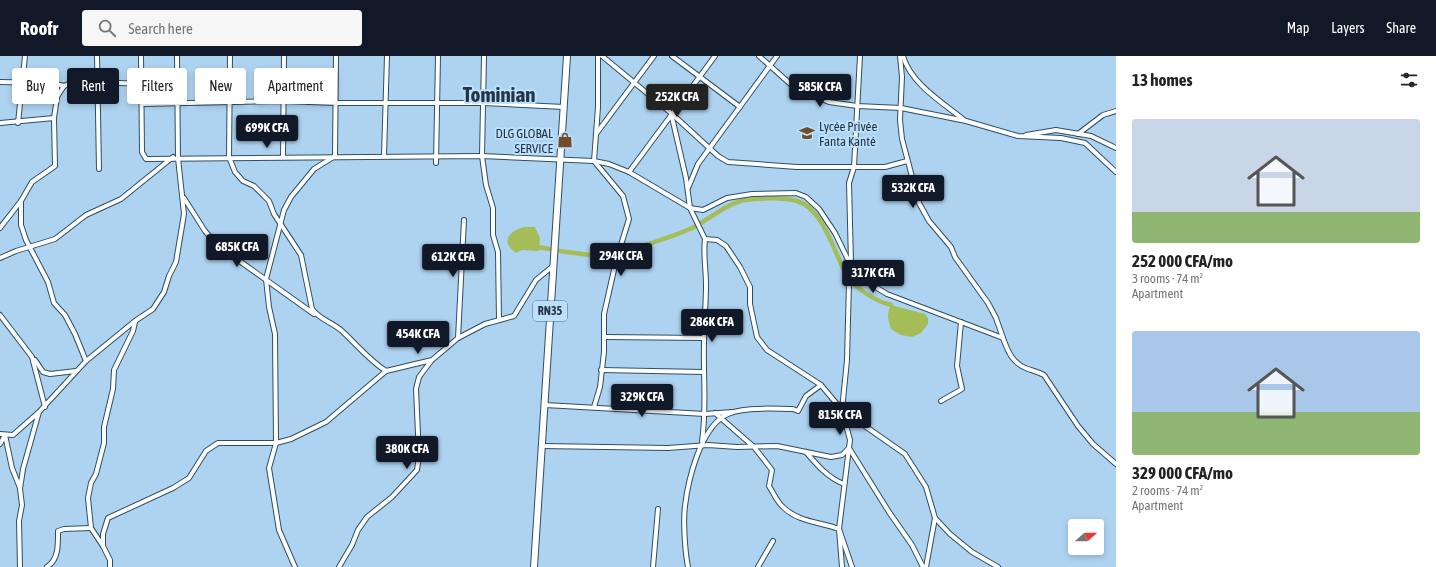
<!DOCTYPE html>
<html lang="en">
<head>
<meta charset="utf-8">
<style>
  body { margin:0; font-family:"Asap Condensed",sans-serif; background:#f6f6f6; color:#222; height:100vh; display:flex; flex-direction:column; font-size:15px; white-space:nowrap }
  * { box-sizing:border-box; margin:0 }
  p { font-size:13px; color:#767676 }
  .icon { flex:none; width:22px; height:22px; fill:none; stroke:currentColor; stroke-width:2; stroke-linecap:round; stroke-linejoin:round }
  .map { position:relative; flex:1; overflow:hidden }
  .side { display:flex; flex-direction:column; background:#fff; width:320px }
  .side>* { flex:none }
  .top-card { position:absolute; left:12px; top:12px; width:380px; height:36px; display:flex; gap:8px }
  .needle { width:26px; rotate:69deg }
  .buttons { position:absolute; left:1068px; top:463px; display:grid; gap:8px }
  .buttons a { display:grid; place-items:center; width:36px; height:36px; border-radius:4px; background:#fff; box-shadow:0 2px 6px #0003; font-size:20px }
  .price { position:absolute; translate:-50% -34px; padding:0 9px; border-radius:4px; background:#111827; color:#fff; font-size:13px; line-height:26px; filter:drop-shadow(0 1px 2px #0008) }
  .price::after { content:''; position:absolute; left:50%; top:24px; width:12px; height:9px; margin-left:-6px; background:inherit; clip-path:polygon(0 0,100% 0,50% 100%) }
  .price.active { background:#222; color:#fff }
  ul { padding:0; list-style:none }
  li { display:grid; align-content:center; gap:8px; height:212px; padding:0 16px }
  li span { display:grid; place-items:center; height:124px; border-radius:4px; color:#555 }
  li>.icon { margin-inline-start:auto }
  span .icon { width:72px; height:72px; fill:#fffc; stroke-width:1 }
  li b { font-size:17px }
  h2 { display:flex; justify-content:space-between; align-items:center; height:48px; padding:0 16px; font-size:17px }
  .chip { padding:0 14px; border-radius:4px; background:#fff; box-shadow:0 2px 6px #0003; font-size:14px; line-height:36px }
  .chip.active { background:#111827; color:#fff }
  header { display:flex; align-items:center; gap:24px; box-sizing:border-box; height:56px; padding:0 20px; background:#111827; color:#fff }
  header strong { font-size:19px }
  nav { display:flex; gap:22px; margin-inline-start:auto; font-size:14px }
  .search { width:280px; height:36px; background:#f6f6f6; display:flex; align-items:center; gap:10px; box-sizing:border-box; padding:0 14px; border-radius:4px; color:#767676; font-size:15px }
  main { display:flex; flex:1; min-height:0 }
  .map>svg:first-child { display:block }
  .water { fill:#a4bd59 }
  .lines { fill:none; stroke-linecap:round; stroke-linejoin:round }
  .canal { stroke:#a4bd59; stroke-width:4.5 }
  .street-casing { stroke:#2d4e66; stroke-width:6 }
  .primary-casing { stroke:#2d4e66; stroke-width:8 }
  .street { stroke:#fff; stroke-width:4 }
  .primary { stroke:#fff; stroke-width:6 }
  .labels { text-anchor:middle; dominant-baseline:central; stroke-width:4; stroke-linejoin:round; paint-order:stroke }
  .shield { fill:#bae0fd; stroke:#526879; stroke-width:1 }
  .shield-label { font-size:12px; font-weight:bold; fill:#263541 }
  .poi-label { font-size:13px; fill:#263541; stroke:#bae0fd; text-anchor:start }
  .town-label { font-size:21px; font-weight:bold; fill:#263541; stroke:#bae0fd }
</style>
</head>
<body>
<header>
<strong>Roofr</strong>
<div class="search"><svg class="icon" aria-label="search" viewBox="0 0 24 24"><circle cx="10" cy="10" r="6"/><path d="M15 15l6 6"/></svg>Search here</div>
<nav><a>Map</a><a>Layers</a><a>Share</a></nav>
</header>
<main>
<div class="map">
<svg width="1116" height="511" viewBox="0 0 1116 511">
  <rect width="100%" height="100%" fill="#aed3f0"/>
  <g class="water">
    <path d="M 524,171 L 535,171 L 540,182 L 539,195 L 522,194 L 516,197 C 500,186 509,175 524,171 Z"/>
    <path d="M 891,249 L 925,258 L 928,262 L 928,268 L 921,277 L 912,281 L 901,279 L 891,273 C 888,264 886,258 891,249 Z"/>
  </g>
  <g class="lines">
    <g class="canal">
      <polyline points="537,191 550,193"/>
      <path d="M 559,195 L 606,201 L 615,199 C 640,190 668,183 692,172 C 709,164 726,147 746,144 C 759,142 784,141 797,145 C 824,153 834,198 847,219 C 856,233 875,245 891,249"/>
    </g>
    <defs>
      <g id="street">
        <polyline points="97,0 99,113"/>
        <path d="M 141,0 L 142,96 L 146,103 L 482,100 L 594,105 L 609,108 L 629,116 L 690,152 L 703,154 L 727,142 L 752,138 L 796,137 L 806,141 L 819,153 L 835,177 L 852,212 L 864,224 L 887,238 L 1003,282 C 1008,296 1013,308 1028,313 C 1034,315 1038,316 1044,319 L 1078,370 L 1093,388 L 1116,408"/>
        <path d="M 230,0 L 229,101 L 235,116 L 243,125 L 254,130 L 269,145 L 274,158 L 301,199 L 312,253 C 320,264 332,266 342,275 C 357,289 369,304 386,315"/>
        <polyline points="484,0 482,100 486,129 493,152 493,179 498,196 499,264"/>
        <polyline points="602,0 671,57 718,100 728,106 797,111 885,111 907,105"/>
        <polyline points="672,0 740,51"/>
        <polyline points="759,0 796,33 829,46 857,50 901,52 966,65 1018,80 1061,82 1085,87 1116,116"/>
        <polyline points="900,0 902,21 900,64 902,83 919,147 929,165 951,191 955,201 988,247 996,262 1003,282"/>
        <path d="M 903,0 C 911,28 942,46 964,64"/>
        <polyline points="0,26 51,27 64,30 73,26 98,26 142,28"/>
        <polyline points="142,48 283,45 336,47 483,47 564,51"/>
        <polyline points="671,57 686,122 690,152 705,183 717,184 726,190 740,211 750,231 750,248 757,281 767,294 821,329 842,354 905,398 926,431 935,462 950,478 972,496 998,511"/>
        <polyline points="0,67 54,62"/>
        <polyline points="18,67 25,0"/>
        <polyline points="596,78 654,0"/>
        <polyline points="1078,78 1103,59 1116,55"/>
        <polyline points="1026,79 1056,74 1091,80 1116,92"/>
        <polyline points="283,100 284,0"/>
        <polyline points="384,100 387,0"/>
        <polyline points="436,107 438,0"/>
        <polyline points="629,116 715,0"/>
        <polyline points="688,132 698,108 777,0"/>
        <polyline points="184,142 205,175 217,189 314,258"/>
        <polyline points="21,145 21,169 26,184 48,226 54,247 65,259 75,278 86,305"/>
        <polyline points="0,172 21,145 32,126 55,110 54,62 57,41 64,30"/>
        <polyline points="0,202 16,195 55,183 86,159 121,143 173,101"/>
        <polyline points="851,206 849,127 854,111 860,0"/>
        <polyline points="852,212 854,222 849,226 847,304 842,354 850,384 849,392 889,456 912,489 923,511"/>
        <polyline points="0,259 32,301 45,351"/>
        <polyline points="605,281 704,282"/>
        <polyline points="458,282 464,164"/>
        <polyline points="35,304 43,316 50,318 76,315"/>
        <polyline points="601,314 704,316"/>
        <polyline points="941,345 962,333 957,310 961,266"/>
        <polyline points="545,349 705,358 732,356"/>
        <polyline points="594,351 600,331 604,296 604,258 616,205 629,163 623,140 594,105 598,51 598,0"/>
        <path d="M 715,357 L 754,391 L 772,414 L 769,430 C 773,436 777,446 783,451 C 798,466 820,466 839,473 L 852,511"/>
        <polyline points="0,378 13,379 39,356"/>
        <path d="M 702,385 C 707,352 703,319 704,287 C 704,267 706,248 706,229 C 706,213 703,198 705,183"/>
        <polyline points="0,388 5,379 12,412 20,432"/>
        <polyline points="542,390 668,392 708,389 737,391 777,390 831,401 842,399 849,392"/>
        <path d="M 806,396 C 817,409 828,422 844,428"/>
        <polyline points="103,490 103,478 108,462 173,432 189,422 206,395 218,387 276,387 291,383 326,366 386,315 432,304 458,282 485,268 514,260 536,224 553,210"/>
        <polyline points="20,511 19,465 22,449 20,433 23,413 39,356 86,305 135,265 153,253 164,236 169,220 176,206 184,158 178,102 177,0"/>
        <path d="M 47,511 C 59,503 58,488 58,475 L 64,473 L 91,472"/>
        <polyline points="110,511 110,504 103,490 91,472 88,442 91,427 96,418 104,387 104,371 113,333 114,314 133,275 135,266"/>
        <polyline points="295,511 279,474 269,412 276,387 275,278 269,251 266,223 284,154 291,141 314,113 335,100 336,0"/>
        <polyline points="339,511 352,489 358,474 367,461 392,441 417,414 419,400 416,333 419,321 431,305"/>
        <polyline points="653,511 658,453"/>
        <path d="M 688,511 C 685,496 683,465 685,450 C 688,424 700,375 724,360 C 740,350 773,353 793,353 L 798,355 L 806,340 L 821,329"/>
        <polyline points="758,511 773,485"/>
        <polyline points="842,511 839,473 849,392"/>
        <polyline points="926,511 935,462"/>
      </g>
      <polyline id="primary" points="534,511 567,0"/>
    </defs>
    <use href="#street" class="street-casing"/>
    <use href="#primary" class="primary-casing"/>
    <use href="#street" class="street"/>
    <use href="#primary" class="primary"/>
  </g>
  <defs>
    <symbol id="school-bare" viewBox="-9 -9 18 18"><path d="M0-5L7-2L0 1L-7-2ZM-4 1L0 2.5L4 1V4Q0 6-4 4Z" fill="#734d2a" stroke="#bae0fd" stroke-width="2.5" paint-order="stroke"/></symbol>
    <symbol id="shop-bare" viewBox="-9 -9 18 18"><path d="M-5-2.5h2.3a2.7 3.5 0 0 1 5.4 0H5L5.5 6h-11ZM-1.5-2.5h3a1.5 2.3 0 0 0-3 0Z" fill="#734d2a" stroke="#bae0fd" stroke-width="2.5" paint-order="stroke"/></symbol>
  </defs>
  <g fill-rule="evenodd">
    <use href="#school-bare" x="796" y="66" width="22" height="22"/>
    <use href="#shop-bare" x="554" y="73" width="22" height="22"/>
  </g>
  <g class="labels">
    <rect class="shield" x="533" y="245" width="34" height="20" rx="3"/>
    <g class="shield-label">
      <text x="550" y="255">RN35</text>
    </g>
    <g class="poi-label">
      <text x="819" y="70">Lycée Privée<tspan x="819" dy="15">Fanta Kanté</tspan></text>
      <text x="553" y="77" text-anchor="end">DLG GLOBAL<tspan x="553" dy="15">SERVICE</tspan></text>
    </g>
    <g class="town-label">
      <text x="499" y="38">Tominian</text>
    </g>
  </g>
</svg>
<div class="buttons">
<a><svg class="needle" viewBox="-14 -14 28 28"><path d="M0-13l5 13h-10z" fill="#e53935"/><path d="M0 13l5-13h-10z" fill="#767676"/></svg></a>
</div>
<b class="price" style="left:820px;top:52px">585K CFA</b>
<b class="price active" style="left:677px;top:62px">252K CFA</b>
<b class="price" style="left:267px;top:93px">699K CFA</b>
<b class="price" style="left:913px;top:153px">532K CFA</b>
<b class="price" style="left:237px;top:212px">685K CFA</b>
<b class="price" style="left:621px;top:221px">294K CFA</b>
<b class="price" style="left:453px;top:222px">612K CFA</b>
<b class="price" style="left:873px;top:238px">317K CFA</b>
<b class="price" style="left:712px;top:287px">286K CFA</b>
<b class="price" style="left:418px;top:299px">454K CFA</b>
<b class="price" style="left:642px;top:362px">329K CFA</b>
<b class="price" style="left:840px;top:380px">815K CFA</b>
<b class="price" style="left:407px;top:414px">380K CFA</b>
<div class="top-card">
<a class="chip">Buy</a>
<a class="chip active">Rent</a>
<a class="chip">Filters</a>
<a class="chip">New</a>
<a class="chip">Apartment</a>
</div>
</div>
<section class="side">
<h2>13 homes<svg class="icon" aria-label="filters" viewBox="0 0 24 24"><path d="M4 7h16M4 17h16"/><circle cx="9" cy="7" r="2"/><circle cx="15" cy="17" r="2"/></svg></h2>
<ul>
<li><span style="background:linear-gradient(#c9d6e8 75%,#8fb573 0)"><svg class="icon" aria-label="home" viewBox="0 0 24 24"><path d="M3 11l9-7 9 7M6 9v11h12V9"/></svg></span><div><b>252 000 CFA/mo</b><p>3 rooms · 74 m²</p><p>Apartment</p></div></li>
<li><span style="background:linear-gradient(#a9c7e8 65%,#8fb573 0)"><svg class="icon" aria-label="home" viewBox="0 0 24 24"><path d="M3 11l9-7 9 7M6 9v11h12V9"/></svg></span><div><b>329 000 CFA/mo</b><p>2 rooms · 74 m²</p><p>Apartment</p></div></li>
</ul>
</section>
</main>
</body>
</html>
